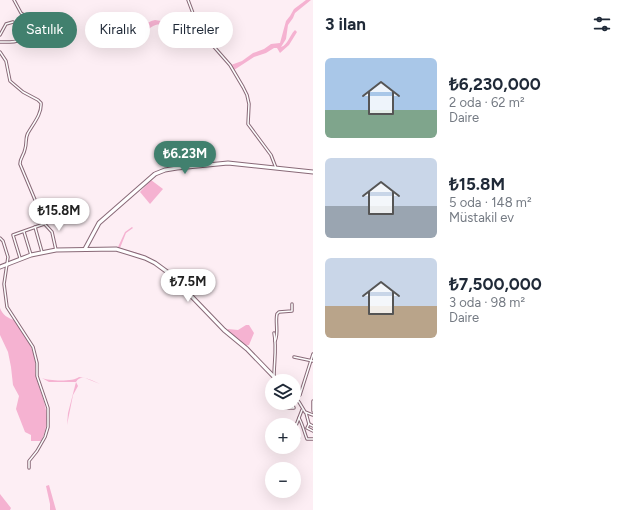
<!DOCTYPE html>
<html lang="tr">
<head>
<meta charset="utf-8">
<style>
  body { margin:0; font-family:Figtree,sans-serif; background:#f2f2f3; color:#1f2937; height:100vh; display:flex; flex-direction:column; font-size:15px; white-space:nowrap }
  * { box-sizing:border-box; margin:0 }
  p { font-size:13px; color:#747a83 }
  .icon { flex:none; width:22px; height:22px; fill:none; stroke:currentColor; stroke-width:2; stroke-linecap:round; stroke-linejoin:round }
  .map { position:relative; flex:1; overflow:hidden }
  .panel { display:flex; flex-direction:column; background:#fff; width:312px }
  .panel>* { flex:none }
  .guide { position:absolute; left:12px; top:12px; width:241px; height:36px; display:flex; gap:8px }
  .fabs { position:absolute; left:265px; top:374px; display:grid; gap:8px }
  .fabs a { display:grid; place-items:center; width:36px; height:36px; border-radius:50%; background:#fff; box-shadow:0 4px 16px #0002; font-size:20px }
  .price { position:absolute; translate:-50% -34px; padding:0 9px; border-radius:14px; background:#fff; color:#222; font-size:13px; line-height:26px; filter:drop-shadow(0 1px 2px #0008) }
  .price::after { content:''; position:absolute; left:50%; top:24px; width:12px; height:9px; margin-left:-6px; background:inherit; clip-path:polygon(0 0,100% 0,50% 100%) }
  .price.active { background:#41806e; color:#fff }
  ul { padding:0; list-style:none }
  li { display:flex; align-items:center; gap:12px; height:100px; padding:0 12px }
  li span { display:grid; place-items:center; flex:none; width:112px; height:80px; border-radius:6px; color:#555 }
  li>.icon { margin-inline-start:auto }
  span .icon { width:48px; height:48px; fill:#fffc; stroke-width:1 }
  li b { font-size:17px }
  h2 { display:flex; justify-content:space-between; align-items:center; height:48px; padding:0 12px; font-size:17px }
  .tag { padding:0 14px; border-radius:18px; background:#fff; box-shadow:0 4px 16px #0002; font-size:14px; line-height:36px }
  .tag.active { background:#41806e; color:#fff }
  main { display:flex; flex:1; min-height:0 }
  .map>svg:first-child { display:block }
  .green { fill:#f5b2d1 }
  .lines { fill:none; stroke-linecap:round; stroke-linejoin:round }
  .street-casing { stroke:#886977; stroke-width:3.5 }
  .secondary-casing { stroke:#886977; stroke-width:5 }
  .street { stroke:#fff; stroke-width:1.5 }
  .secondary { stroke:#fff; stroke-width:3 }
</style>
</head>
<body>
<main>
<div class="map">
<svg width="313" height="510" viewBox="0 0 313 510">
  <rect width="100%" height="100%" fill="#fdeef4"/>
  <g class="green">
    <path d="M 306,0 L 311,0 L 295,13 L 293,18 L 288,25 L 286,39 L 281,47 C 288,45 289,36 295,30 L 297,32 L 289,45 L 280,53 L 277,48 L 274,48 L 266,53 L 254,57 L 234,70 L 231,65 L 242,61 L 253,53 L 264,49 L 271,44 L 280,43 L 286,21 L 290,16 L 294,9 Z"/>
    <path d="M 155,20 L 161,21 L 168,26 L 171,24 L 181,28 L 182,30 L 172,33 C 162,19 154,24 144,33 L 143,39 C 135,38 127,39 125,30 C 142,36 142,22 155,20 Z"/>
    <polygon points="151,180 163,189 150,204 140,192"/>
    <polygon points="132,227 133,228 126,233 120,248 141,254 141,255 112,247 118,247 125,232"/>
    <path d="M 0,308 C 2,314 8,319 15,320 C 23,333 33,346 35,361 C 36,366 34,371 36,376 C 42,400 54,416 41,441 L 31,441 L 31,435 L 25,432 L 16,409 L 19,396 L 13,385 L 11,367 L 8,352 L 0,335 Z"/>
    <polygon points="246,325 249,325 254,333 249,345 245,346 227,331 228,329 238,330"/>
    <path d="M 79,377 L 85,378 L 100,384 C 92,381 81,373 76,382 L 78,386 L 73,395 L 67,425 L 68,413 L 76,382 L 49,382 L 42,378 C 48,381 74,382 79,377 Z"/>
    <polygon points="49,485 56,510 50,510 50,504 46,486"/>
    <polygon points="0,494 11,508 10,510 0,510"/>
  </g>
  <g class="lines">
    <defs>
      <g id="street">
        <polyline points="14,0 21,13 38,25"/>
        <polyline points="188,0 197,24 208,40 230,65 243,87 247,95 249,104 248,124 271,155 276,168"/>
        <polyline points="0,35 6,24 13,22"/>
        <path d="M 0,42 C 24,43 23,39 39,25 L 52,34 L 68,37"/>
        <path d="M 0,52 L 6,61 L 10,81 L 23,92 L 38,100 L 41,103 C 42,114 33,124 28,133 C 25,138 27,143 25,149 C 24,155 20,158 20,164 L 38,207 L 41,220 L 52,232 L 56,250"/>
        <polyline points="35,227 42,252"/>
        <polyline points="24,232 31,255"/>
        <polyline points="0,238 3,241 8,257 4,284 7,307 33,347 37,363 37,376 48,408 48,427 45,437 37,451 29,461 29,468"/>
        <polyline points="20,258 13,235 44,224"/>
        <path d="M 274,333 C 277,347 274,362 274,377"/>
        <path d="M 275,341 C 279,333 275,323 277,314 L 279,312 L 292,311 L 292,304"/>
        <polyline points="294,357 313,361"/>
        <polyline points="294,397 299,402 305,412 313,415"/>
        <polyline points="295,399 300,395 313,354"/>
        <polyline points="313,401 313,411"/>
        <polyline points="285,408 294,408 292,403"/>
        <polyline points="306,413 309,424 307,428 313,431"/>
        <path d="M 299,418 C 303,425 304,432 307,439 L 313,439"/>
        <polyline points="309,424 313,426"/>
        <polyline points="299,438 295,428 302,410"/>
      </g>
      <g id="secondary">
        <polyline points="85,249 99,223 155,174 165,170 177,168 228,163 313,172"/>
        <polyline points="0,267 31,255 56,250 116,249 145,258 155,263 170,274 224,330 247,349 278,381"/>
      </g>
    </defs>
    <use href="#street" class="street-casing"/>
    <use href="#secondary" class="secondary-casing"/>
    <use href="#street" class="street"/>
    <use href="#secondary" class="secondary"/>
  </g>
</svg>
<div class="fabs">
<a><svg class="icon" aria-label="layers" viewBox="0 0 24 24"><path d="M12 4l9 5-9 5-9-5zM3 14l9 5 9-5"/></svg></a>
<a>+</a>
<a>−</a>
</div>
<b class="price active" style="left:185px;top:175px">₺6.23M</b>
<b class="price" style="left:59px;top:232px">₺15.8M</b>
<b class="price" style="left:188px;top:303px">₺7.5M</b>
<div class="guide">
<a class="tag active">Satılık</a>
<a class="tag">Kiralık</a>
<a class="tag">Filtreler</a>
</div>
</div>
<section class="panel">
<h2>3 ilan<svg class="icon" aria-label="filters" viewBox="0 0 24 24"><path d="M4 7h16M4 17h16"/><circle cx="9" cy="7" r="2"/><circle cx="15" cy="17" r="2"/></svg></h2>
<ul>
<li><span style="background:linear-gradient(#a9c7e8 65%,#7fa58c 0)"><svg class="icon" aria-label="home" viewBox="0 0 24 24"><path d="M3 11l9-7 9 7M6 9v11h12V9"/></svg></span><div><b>₺6,230,000</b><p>2 oda · 62 m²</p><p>Daire</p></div></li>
<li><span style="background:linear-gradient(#c9d6e8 60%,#9aa5b1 0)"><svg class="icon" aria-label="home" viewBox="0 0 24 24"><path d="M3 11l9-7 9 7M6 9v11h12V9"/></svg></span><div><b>₺15.8M</b><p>5 oda · 148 m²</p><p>Müstakil ev</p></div></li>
<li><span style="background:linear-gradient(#c9d6e8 60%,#b9a48a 0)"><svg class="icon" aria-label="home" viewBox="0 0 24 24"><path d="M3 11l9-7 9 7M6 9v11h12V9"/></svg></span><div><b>₺7,500,000</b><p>3 oda · 98 m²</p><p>Daire</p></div></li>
</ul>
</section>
</main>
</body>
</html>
